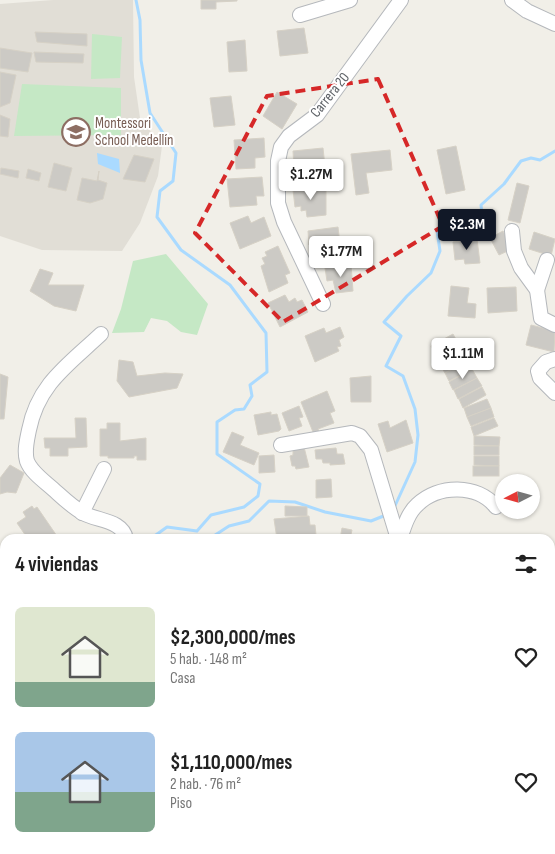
<!DOCTYPE html>
<html lang="es">
<head>
<meta charset="utf-8">
<style>
  body { margin:0; font-family:"Sofia Sans Condensed",sans-serif; background:#f6f6f6; color:#222; height:100vh; display:flex; flex-direction:column; font-size:19px; white-space:nowrap }
  * { box-sizing:border-box; margin:0 }
  p { font-size:16px; color:#767676 }
  .icon { flex:none; width:28px; height:28px; fill:none; stroke:currentColor; stroke-width:2; stroke-linecap:round; stroke-linejoin:round }
  .map { position:relative; flex:1; overflow:hidden }
  .panel { position:absolute; left:0px; top:534px; width:555px; height:321px; display:flex; flex-direction:column; background:#fff; border-radius:15px 15px 0 0; box-shadow:0 1px 4px #0004 }
  .panel>* { flex:none }
  .needle { width:32px; rotate:264deg }
  .tools { position:absolute; left:495px; top:474px; display:grid; gap:10px }
  .tools a { display:grid; place-items:center; width:45px; height:45px; border-radius:50%; background:#fff; box-shadow:0 1px 4px #0004; font-size:25px }
  .price { position:absolute; translate:-50% -42px; padding:0 11px; border-radius:5px; background:#fff; color:#222; font-size:16px; line-height:32px; filter:drop-shadow(0 1px 2px #0008) }
  .price::after { content:''; position:absolute; left:50%; top:30px; width:15px; height:11px; margin-left:-8px; background:inherit; clip-path:polygon(0 0,100% 0,50% 100%) }
  .price.current { background:#111827; color:#fff }
  ul { padding:0; list-style:none }
  li { display:flex; align-items:center; gap:15px; height:125px; padding:0 15px }
  li span { display:grid; place-items:center; flex:none; width:140px; height:100px; border-radius:8px; color:#555 }
  li>.icon { margin-inline-start:auto }
  span .icon { width:60px; height:60px; fill:#fffc; stroke-width:1 }
  li b { font-size:21px }
  h2 { display:flex; justify-content:space-between; align-items:center; height:60px; padding:0 15px; font-size:21px }
  .map>svg:first-child { display:block }
  .education { fill:#e1ded6 }
  .green { fill:#c5e8c5 }
  .water { fill:#aadaff }
  .lines { fill:none; stroke-linecap:round; stroke-linejoin:round }
  .stream { stroke:#aadaff; stroke-width:3 }
  .building { fill:#cccac5; stroke:#d6d1c6 }
  .minor-casing { stroke:#b5b8bc; stroke-width:16 }
  .minor { stroke:#fff; stroke-width:14 }
  .marked { fill:none; stroke:#d62828; stroke-width:4; stroke-dasharray:10 6; stroke-linejoin:round }
  .labels { text-anchor:middle; dominant-baseline:central; stroke-width:4; stroke-linejoin:round; paint-order:stroke }
  .street-label { font-size:15px; fill:#5f6368; stroke:#fff }
  .education-label { font-size:15px; fill:#785e54; stroke:#fff; text-anchor:start }
</style>
</head>
<body>
<div class="map">
<svg width="555" height="854" viewBox="0 0 555 854">
  <rect width="100%" height="100%" fill="#f1efe8"/>
  <polygon class="education" points="53,0 133,0 134,77 140,118 162,146 158,176 140,223 122,251 42,250 0,236 0,4"/>
  <g class="green">
    <polygon points="92,34 122,37 120,78 91,79"/>
    <polygon points="22,84 121,88 121,135 14,136"/>
    <polygon points="166,254 208,304 197,335 181,332 167,321 151,318 144,332 112,333 121,309 133,261"/>
  </g>
  <polygon class="water" points="97,153 119,159 120,173 98,164"/>
  <g class="lines">
    <g class="stream">
      <polyline points="136,0 140,20 141,60 150,113 176,153 173,181 160,191 157,217 181,250 230,285 266,333 267,372 250,385 252,396 244,409 235,410 217,422 217,454 260,484 258,496 244,507 211,515 197,531 167,527 153,537 154,539"/>
      <polyline points="394,508 415,462 418,435 415,409 403,376 386,366 401,336 384,322 407,296 431,273 440,251 437,231 454,222 472,226 482,214 481,205 504,184 521,161 531,158 540,160 555,151"/>
      <polyline points="209,539 229,526 249,521 269,501 295,502 325,512 371,521 386,515"/>
      <polyline points="161,854 164,850"/>
    </g>
  </g>
  <g class="building">
    <polygon points="201,0 237,0 237,1 216,2 216,9 201,9"/>
    <polygon points="304,28 308,53 280,56 277,31"/>
    <polygon points="35,32 87,34 87,46 37,42"/>
    <polygon points="245,40 247,71 229,72 227,42"/>
    <polygon points="0,48 32,53 28,72 0,68"/>
    <polygon points="34,52 84,54 83,63 36,62"/>
    <polygon points="0,72 16,75 10,103 0,107"/>
    <polygon points="277,92 297,104 282,129 263,116"/>
    <polygon points="231,96 235,125 214,127 210,98"/>
    <polygon points="0,115 10,119 8,137 0,136"/>
    <polygon points="264,138 265,157 255,158 255,168 236,169 234,140"/>
    <polygon points="456,146 465,190 446,194 437,150"/>
    <polygon points="323,148 326,176 307,177 306,171 301,171 301,167 294,168 293,151"/>
    <polygon points="390,150 392,170 366,173 369,193 356,195 351,154"/>
    <polygon points="134,155 154,159 145,182 123,179"/>
    <polygon points="54,163 72,168 66,191 48,187"/>
    <polygon points="1,168 19,171 18,178 0,174"/>
    <polygon points="28,169 41,173 39,181 26,178"/>
    <polygon points="99,171 98,180 107,183 103,199 90,203 77,200 82,178 97,181"/>
    <polygon points="262,177 264,196 256,196 257,205 230,207 227,179"/>
    <polygon points="517,183 529,186 520,223 508,220"/>
    <polygon points="326,188 326,215 307,217 306,210 301,211 301,206 295,207 293,190"/>
    <polygon points="248,216 251,223 264,217 271,236 240,249 230,223"/>
    <polygon points="338,227 341,253 320,255 319,248 316,248 315,244 309,245 308,231"/>
    <polygon points="503,231 512,249 499,255 490,238"/>
    <polygon points="534,232 555,239 551,256 529,249"/>
    <polygon points="477,239 480,263 465,264 464,259 455,260 453,242"/>
    <polygon points="278,246 290,273 285,275 288,283 269,292 261,266 265,264 262,258 267,256 265,252"/>
    <polygon points="351,264 353,291 336,293 333,280 327,281 325,268"/>
    <polygon points="40,269 53,273 48,285 84,285 76,311 54,306 30,291"/>
    <polygon points="451,286 469,288 467,303 476,304 475,318 448,316"/>
    <polygon points="516,287 517,311 488,313 487,288"/>
    <polygon points="285,295 289,302 295,298 297,302 302,300 308,312 280,327 268,303"/>
    <polygon points="531,325 555,331 554,352 526,345"/>
    <polygon points="340,327 344,337 339,340 341,346 337,347 339,351 315,362 305,336 324,328 326,333"/>
    <polygon points="453,334 458,343 436,355 431,346"/>
    <polygon points="458,345 463,352 441,364 436,357"/>
    <polygon points="463,352 468,360 445,373 440,365"/>
    <polygon points="119,360 133,362 137,376 165,373 183,374 177,388 129,397 117,381"/>
    <polygon points="468,361 472,369 449,381 445,373"/>
    <polygon points="472,369 477,378 453,390 449,382"/>
    <polygon points="0,374 8,377 4,419 0,419"/>
    <polygon points="371,376 371,402 351,402 350,378"/>
    <polygon points="477,378 482,386 458,399 454,390"/>
    <polygon points="482,387 486,395 463,408 459,399"/>
    <polygon points="327,391 335,411 330,413 334,423 318,429 320,435 315,437 301,402"/>
    <polygon points="487,399 491,408 467,417 464,408"/>
    <polygon points="299,406 303,417 299,418 302,426 289,431 282,413"/>
    <polygon points="491,408 494,417 471,426 467,417"/>
    <polygon points="271,412 271,415 277,414 281,429 279,431 258,435 254,415"/>
    <polygon points="75,418 86,418 87,447 68,448 68,456 50,456 50,448 45,448 44,438 76,438"/>
    <polygon points="494,418 498,426 474,436 471,427"/>
    <polygon points="406,420 413,443 387,452 378,424 388,421 390,428"/>
    <polygon points="107,423 120,423 120,441 146,438 146,460 137,460 137,456 134,456 134,458 108,458 108,456 100,456 100,429 107,429"/>
    <polygon points="232,432 244,437 240,445 259,453 254,465 223,452"/>
    <polygon points="474,436 500,437 499,446 474,445"/>
    <rect x="474" y="446" width="25" height="9"/>
    <polygon points="304,447 309,467 296,469 295,466 292,466 290,456 293,455 293,448"/>
    <polygon points="336,448 337,454 343,454 345,464 330,465 330,463 323,463 322,459 316,459 315,450"/>
    <polygon points="274,455 275,472 259,473 259,456"/>
    <polygon points="474,456 499,456 499,466 474,465"/>
    <polygon points="10,465 24,473 16,493 7,492 0,494 0,478"/>
    <rect x="473" y="466" width="26" height="10"/>
    <polygon points="331,479 332,497 316,498 316,480"/>
    <polygon points="32,506 34,509 37,507 59,539 28,539 17,523 26,517 23,512"/>
    <polygon points="285,506 307,507 307,516 285,516"/>
    <polygon points="309,516 310,525 315,525 316,535 313,535 313,539 277,539 274,519"/>
    <polygon points="342,528 352,530 350,539 340,539"/>
    <polygon points="3,619 5,623 5,658 0,657 0,621"/>
    <polygon points="0,694 5,696 5,711 0,709"/>
    <polygon points="0,810 5,810 5,850 16,850 16,854 0,854"/>
  </g>
  <g class="lines">
    <defs>
      <g id="minor">
        <polyline points="512,0 527,11 555,24"/>
        <polyline points="300,15 350,0"/>
        <polyline points="512,231 514,251 521,268 537,290 541,318 555,325"/>
        <polyline points="537,290 547,260"/>
        <polyline points="323,304 284,222 278,203 278,161 281,147 289,136 317,115 401,0"/>
        <path d="M 101,334 C 68,365 38,384 29,430 C 27,440 24,451 27,461 C 31,472 44,481 53,489 C 62,497 72,507 83,513 C 97,521 123,520 126,539"/>
        <polyline points="555,359 546,362 538,371 540,378 555,393"/>
        <polyline points="281,445 352,433 360,436 371,450 398,539"/>
        <polyline points="82,513 104,469"/>
        <path d="M 400,539 C 404,527 408,513 417,505 C 438,484 478,484 496,507"/>
        <polyline points="0,730 5,728"/>
        <polyline points="316,854 317,850"/>
      </g>
    </defs>
    <use href="#minor" class="minor-casing"/>
    <use href="#minor" class="minor"/>
  </g>
  <path class="marked" d="M 378,79 L 443,226 L 283,322 L 195,233 L 267,96 Z"/>
  <defs>
    <symbol id="school-ring" viewBox="-11 -11 22 22"><circle r="9.5" fill="#fff" stroke="#8d6e63" stroke-width="1.5"/><path d="M0-5L7-2L0 1L-7-2ZM-4 1L0 2.5L4 1V4Q0 6-4 4Z" fill="#8d6e63"/></symbol>
  </defs>
  <g fill-rule="evenodd">
    <use href="#school-ring" x="60" y="116" width="32" height="32"/>
  </g>
  <g class="labels">
    <g class="street-label">
      <text transform="translate(330 95) rotate(-51)">Carrera 20</text>
    </g>
    <g class="education-label">
      <text x="95" y="123">Montessori<tspan x="95" dy="17">School Medellín</tspan></text>
    </g>
  </g>
</svg>
<div class="tools">
<a><svg class="needle" viewBox="-14 -14 28 28"><path d="M0-13l5 13h-10z" fill="#e53935"/><path d="M0 13l5-13h-10z" fill="#767676"/></svg></a>
</div>
<b class="price" style="left:311px;top:201px">$1.27M</b>
<b class="price current" style="left:467px;top:251px">$2.3M</b>
<b class="price" style="left:341px;top:278px">$1.77M</b>
<b class="price" style="left:463px;top:380px">$1.11M</b>
<section class="panel">
<h2>4 viviendas<svg class="icon" aria-label="filters" viewBox="0 0 24 24"><path d="M4 7h16M4 17h16"/><circle cx="9" cy="7" r="2"/><circle cx="15" cy="17" r="2"/></svg></h2>
<ul>
<li><span style="background:linear-gradient(#dfe7d0 75%,#7fa58c 0)"><svg class="icon" aria-label="home" viewBox="0 0 24 24"><path d="M3 11l9-7 9 7M6 9v11h12V9"/></svg></span><div><b>$2,300,000/mes</b><p>5 hab. · 148 m²</p><p>Casa</p></div><svg class="icon" aria-label="heart" viewBox="0 0 24 24"><path d="M12 20l-8-8c-3-5 5-10 8-4 3-6 11-1 8 4z"/></svg></li>
<li><span style="background:linear-gradient(#a9c7e8 60%,#7fa58c 0)"><svg class="icon" aria-label="home" viewBox="0 0 24 24"><path d="M3 11l9-7 9 7M6 9v11h12V9"/></svg></span><div><b>$1,110,000/mes</b><p>2 hab. · 76 m²</p><p>Piso</p></div><svg class="icon" aria-label="heart" viewBox="0 0 24 24"><path d="M12 20l-8-8c-3-5 5-10 8-4 3-6 11-1 8 4z"/></svg></li>
</ul>
</section>
</div>
</body>
</html>
